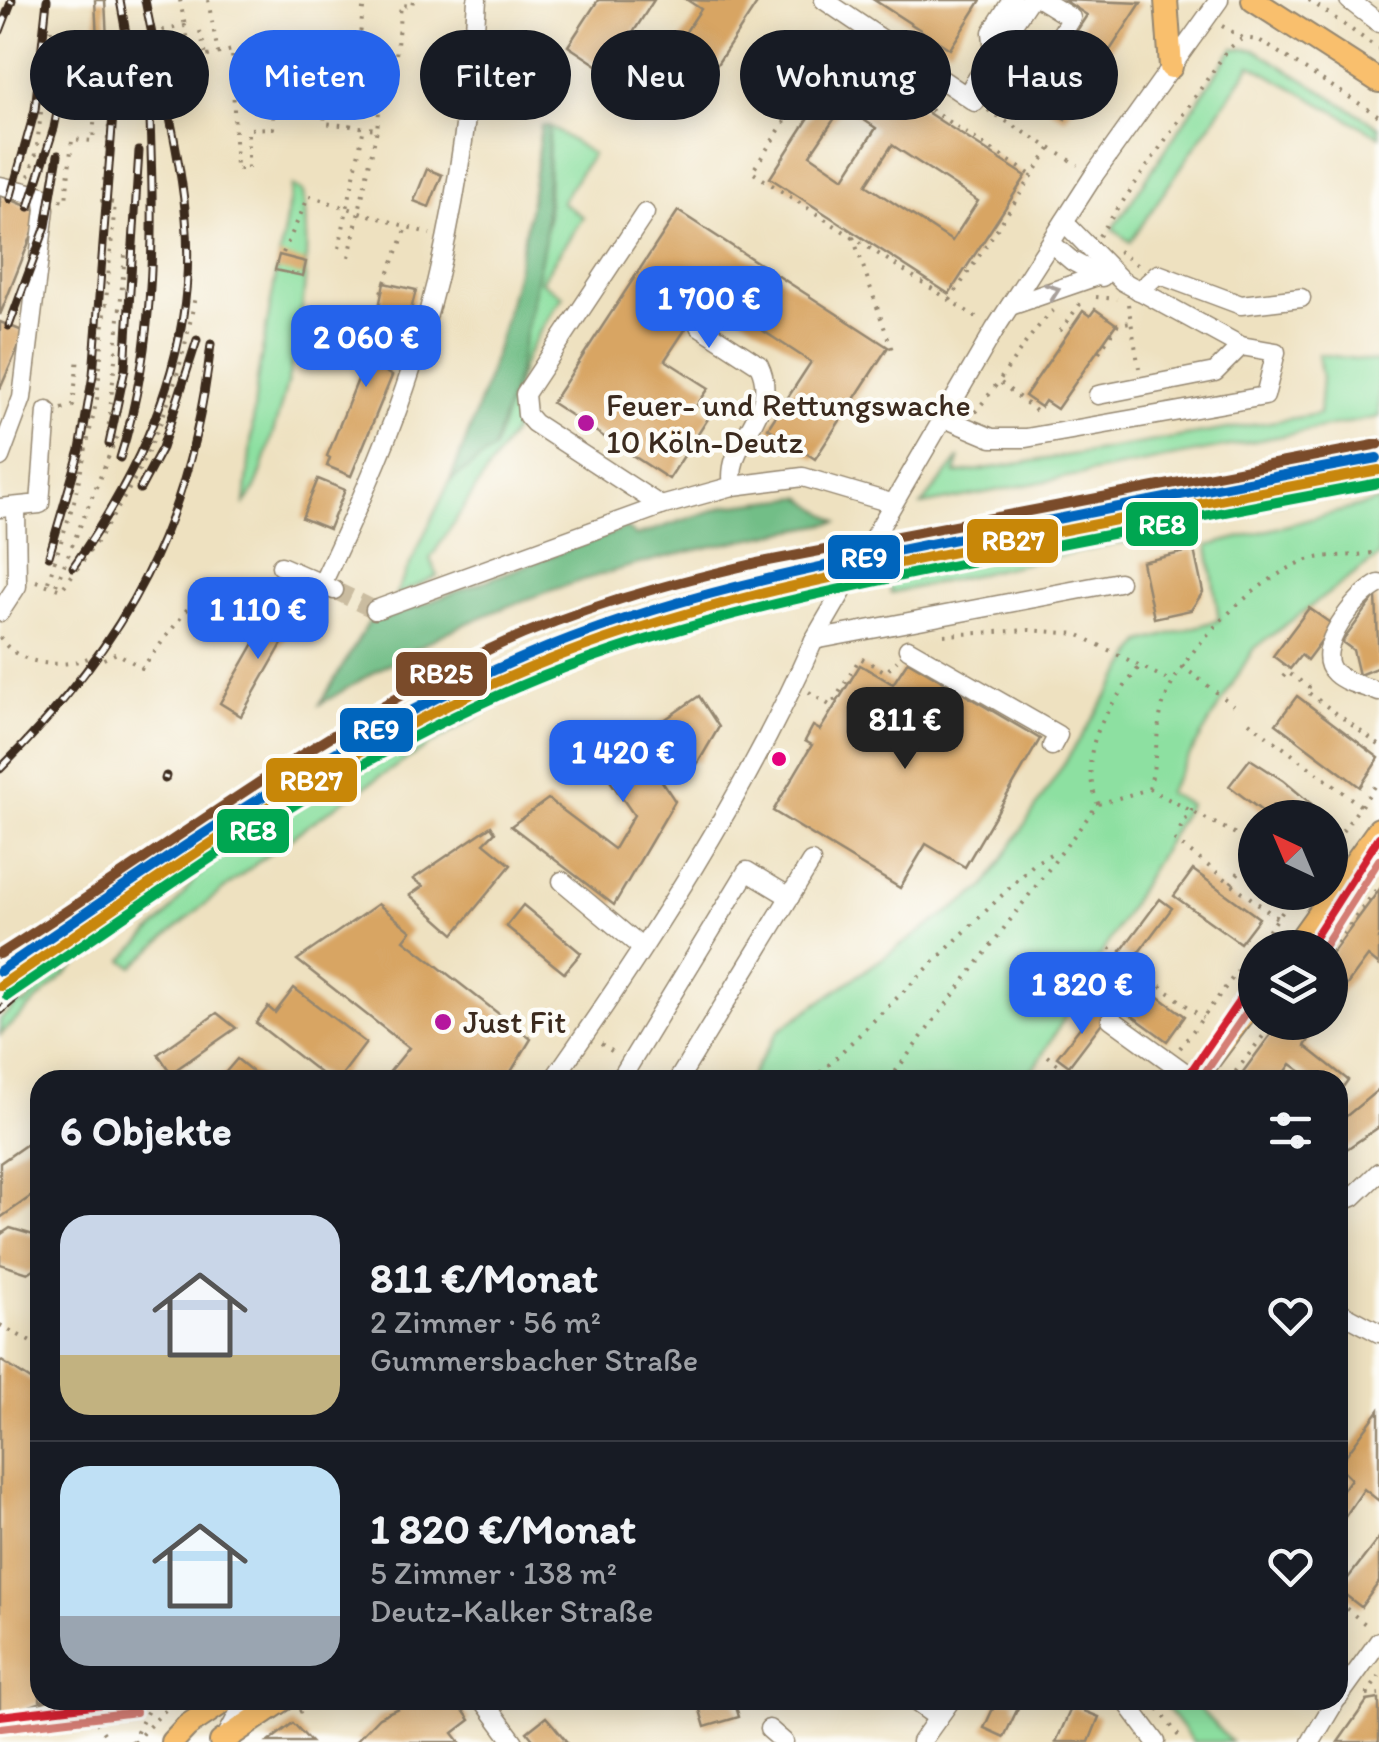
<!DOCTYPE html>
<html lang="de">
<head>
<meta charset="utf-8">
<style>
  body { margin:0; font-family:Itim,sans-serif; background:#20242c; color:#f1f3f6; height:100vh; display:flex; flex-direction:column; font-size:38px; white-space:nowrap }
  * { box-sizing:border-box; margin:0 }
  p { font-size:32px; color:#9ea1a6 }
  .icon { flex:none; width:55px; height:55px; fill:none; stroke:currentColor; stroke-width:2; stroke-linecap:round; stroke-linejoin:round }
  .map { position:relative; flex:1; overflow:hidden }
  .details { position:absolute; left:30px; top:1070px; width:1318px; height:640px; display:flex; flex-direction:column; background:#171b24; border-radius:30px; box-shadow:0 5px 25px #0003 }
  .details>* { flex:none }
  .banner { position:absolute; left:30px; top:30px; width:1320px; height:90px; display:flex; gap:20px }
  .needle { width:65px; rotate:316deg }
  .fabs { position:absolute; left:1238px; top:800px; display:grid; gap:20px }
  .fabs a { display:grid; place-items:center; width:110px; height:110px; border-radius:50%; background:#171b24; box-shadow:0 5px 25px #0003; font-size:50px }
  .price { position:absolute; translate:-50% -85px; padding:0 22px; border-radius:20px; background:#2563eb; color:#fff; font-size:32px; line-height:65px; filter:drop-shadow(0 2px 5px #0008) }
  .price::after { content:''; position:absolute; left:50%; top:60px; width:30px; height:22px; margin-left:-15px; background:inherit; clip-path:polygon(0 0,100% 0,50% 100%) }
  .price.current { background:#222; color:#fff }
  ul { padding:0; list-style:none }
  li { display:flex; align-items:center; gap:30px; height:250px; padding:0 30px }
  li+li { border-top:2px solid #363941 }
  li span { display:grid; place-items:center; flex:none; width:280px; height:200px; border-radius:30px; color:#555 }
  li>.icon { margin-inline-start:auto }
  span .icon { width:120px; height:120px; fill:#fffc; stroke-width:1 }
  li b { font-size:42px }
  h2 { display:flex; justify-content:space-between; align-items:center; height:120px; padding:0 30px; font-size:42px }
  .chip { padding:0 35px; border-radius:45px; background:#171b24; box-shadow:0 5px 25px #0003; font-size:35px; line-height:90px }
  .chip.current { background:#2563eb; color:#fff }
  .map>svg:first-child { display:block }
  .green { fill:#8de0a1; stroke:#648560; stroke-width:2.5 }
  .forest { fill:#72be87; stroke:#567452; stroke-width:2.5 }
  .building { fill:#d8a564; fill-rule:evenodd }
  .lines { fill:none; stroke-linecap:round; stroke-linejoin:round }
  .minor-tunnel { stroke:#cabca0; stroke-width:18; stroke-dasharray:18 9; stroke-linecap:butt }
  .minor-casing { stroke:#94866f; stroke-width:21 }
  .major-casing { stroke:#94866f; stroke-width:26 }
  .path { stroke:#94866f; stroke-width:4; stroke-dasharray:2.5 8; stroke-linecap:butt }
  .minor { stroke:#fff; stroke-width:18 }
  .major { stroke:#f9bf6d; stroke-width:22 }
  .rail-casing { stroke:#3b2a1e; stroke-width:9 }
  .rail { stroke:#fdfcf7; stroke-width:5; stroke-dasharray:15; stroke-linecap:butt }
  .rail-1-casing { stroke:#fdfcf7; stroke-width:18 }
  .rail-2-casing { stroke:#fdfcf7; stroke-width:18 }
  .rail-3-casing { stroke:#fdfcf7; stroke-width:18 }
  .rail-4-casing { stroke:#fdfcf7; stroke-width:18 }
  .rail-1 { stroke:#c88708; stroke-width:10 }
  .rail-2 { stroke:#00a651; stroke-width:10 }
  .rail-3 { stroke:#0065bd; stroke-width:10 }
  .rail-4 { stroke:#7a4b2a; stroke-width:10 }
  .tram-1-casing { stroke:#fdfcf7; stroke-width:15 }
  .tram-2-casing { stroke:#fdfcf7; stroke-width:15 }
  .tram-1 { stroke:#d52330; stroke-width:8 }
  .tram-2 { stroke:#d57e74; stroke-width:8 }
  .oneway { stroke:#a79f9a }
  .poi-dot { fill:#b5179e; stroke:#fdfcf7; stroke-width:4 }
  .bus-dot { fill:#e5007d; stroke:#fdfcf7; stroke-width:4 }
  .labels { text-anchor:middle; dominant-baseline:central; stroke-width:9; stroke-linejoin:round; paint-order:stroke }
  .poi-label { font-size:32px; fill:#3b2a1e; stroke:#fdfcf7; text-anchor:start }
  .line-badge { stroke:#fdfcf7; stroke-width:4 }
  .badge-label { font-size:28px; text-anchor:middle; font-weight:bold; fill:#fff }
</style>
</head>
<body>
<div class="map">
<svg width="1379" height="1742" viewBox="0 0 1379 1742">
  <rect width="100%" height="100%" fill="#fdfcf7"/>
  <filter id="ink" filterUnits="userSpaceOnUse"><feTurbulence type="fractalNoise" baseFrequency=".01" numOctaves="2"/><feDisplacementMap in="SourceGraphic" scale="20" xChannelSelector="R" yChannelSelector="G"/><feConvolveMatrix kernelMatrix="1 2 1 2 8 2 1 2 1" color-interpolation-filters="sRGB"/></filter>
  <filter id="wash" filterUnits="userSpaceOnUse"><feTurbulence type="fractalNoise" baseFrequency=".0048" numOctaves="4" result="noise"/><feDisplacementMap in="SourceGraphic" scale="40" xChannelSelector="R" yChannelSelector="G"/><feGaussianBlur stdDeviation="2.25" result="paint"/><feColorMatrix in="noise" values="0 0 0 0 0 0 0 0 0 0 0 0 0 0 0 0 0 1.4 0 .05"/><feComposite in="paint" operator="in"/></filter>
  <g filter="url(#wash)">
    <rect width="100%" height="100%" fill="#eee1c0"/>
    <g class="green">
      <polygon points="1233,48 1256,50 1379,127 1379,136 1251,65 1130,242 1113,229"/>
      <path d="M 549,126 L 592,154 L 561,202 L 583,217 L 541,281 L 563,296 C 538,334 506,376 518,424 L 430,559 L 438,576 L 395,596 L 450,481 L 493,450 L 508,405 L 548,218 Z"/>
      <path d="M 292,186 L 303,192 C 314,277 297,357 271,439 C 265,459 259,488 245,504 L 257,380 Z"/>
      <polygon points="1318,354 1379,362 1379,417 922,505 960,457 955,474 1319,414 1322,378"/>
      <polygon points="1300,490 1301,496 1151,536 891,593 887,575"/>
      <polygon points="1379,501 1379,556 1254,648 1167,793 1189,804 1038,1063 1021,1080 748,1080 778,1031 985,887 1142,642 1219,620 1208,546"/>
      <path d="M 522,680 L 526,688 C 385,769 253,855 133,967 L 123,960 L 166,917 L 218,849 L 439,720 Z"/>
      <polygon points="84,939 79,962 0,1035 0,1019 20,1002 24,1005"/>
      <polygon points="1161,1700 1191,1700 1231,1742 1193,1742"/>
    </g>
    <g class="forest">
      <path d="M 541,126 L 549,126 L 545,238 L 517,375 L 493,450 L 450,481 C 497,367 528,249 541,126 Z"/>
      <path d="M 802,497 L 838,522 C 706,545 576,573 454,629 C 408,650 364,679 320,704 L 372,617 L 381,620 L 626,528 L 636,536 L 726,506 Z"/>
    </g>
    <g id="blocks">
      <g class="building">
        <polygon points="95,0 105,0 107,40 97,40"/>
        <polygon points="598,0 654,0 627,42 683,78 694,61 675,48 701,9 687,0 758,2 712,72 700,64 689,82 701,90 682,121 568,46"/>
        <polygon points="874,0 981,0 950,49"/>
        <polygon points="1064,0 1141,3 1065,119 1033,98 1087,15"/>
        <path d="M 846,60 L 1026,176 L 949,294 L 770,178 ZM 843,106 L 876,128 L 844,178 L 810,155 ZM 892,145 L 978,201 L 952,241 L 866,185 Z"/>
        <polygon points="427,169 442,175 429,207 414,201"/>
        <polygon points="0,195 41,212 0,315"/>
        <polygon points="678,211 888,347 815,459 768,428 811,362 708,295 665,360 709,388 697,405 711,414 669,479 552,403"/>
        <polygon points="279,255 306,262 303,276 275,270"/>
        <polygon points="384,283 416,290 410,314 379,307"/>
        <polygon points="370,309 407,323 387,373 392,376 351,476 327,466 330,458 327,456 363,367 355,364 370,328 363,325"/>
        <polygon points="1095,309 1116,324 1057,409 1045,401 1041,407 1025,396 1083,311 1090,316"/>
        <polygon points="0,322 25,332 0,389"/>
        <polygon points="318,479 345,490 329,529 302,518"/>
        <polygon points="1194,550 1203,592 1191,610 1154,618 1142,562"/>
        <polygon points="1376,596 1379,667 1359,675 1353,650 1342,642"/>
        <polygon points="285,607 299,614 241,716 220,703 269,617 277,621"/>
        <polygon points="1309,608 1333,625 1307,660 1301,655 1290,669 1273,656"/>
        <polygon points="908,661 1040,739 965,867 926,844 900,888 773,811 812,745 805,741 813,726 820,730 860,665 893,684"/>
        <polygon points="699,696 719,727 698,763 668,746 647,759 675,801 614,905 511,826 548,799 614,849 634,815 599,765"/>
        <polygon points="1297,696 1379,758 1360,787 1276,724"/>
        <polygon points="1250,759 1284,781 1328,818 1271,818 1229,786"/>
        <polygon points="491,826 495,832 484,843 511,865 454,934 410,895 423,886 413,879"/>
        <polygon points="1193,870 1259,918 1240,943 1174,896"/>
        <polygon points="1379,890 1379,965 1368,956 1330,1008 1330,956"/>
        <polygon points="1160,899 1172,908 1133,960 1121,951"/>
        <polygon points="378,904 411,931 404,940 531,1039 506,1080 450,1080 444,1076 441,1080 383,1080 409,1048 297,960"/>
        <polygon points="523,905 581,953 564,973 506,926"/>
        <polygon points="1120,968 1185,1016 1167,1041 1101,993"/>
        <polygon points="294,988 366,1043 338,1080 329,1080 256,1023 268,1007 275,1013"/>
        <polygon points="1096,1007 1107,1016 1069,1066 1057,1057"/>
        <polygon points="217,1013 236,1028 171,1073 158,1054"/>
        <polygon points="1280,1022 1320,1022 1305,1046 1348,1080 1338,1094 1338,1080 1313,1080 1291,1064 1280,1080 1237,1080"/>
        <polygon points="237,1059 263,1080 219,1080"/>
        <polygon points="1379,1089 1379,1127 1338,1155 1338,1123"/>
        <polygon points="40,1135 40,1190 0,1218 0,1163"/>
        <polygon points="10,1228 40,1237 40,1265 28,1273 0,1264 0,1235"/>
        <polygon points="0,1360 40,1386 40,1700 48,1700 0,1716"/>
        <polygon points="1379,1410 1379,1501 1364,1489 1338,1527 1338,1497 1351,1479 1338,1466"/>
        <polygon points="1379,1538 1379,1582 1361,1607 1339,1590"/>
        <polygon points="1379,1699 1379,1742 1338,1742 1367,1701"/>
        <polygon points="415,1700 456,1700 470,1720 453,1733 460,1742 355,1742 379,1717"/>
        <polygon points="697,1700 734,1700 739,1717 705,1727"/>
        <polygon points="997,1700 1015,1700 1013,1706 1018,1708 1004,1737 984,1728"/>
        <polygon points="1072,1706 1099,1717 1089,1742 1056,1742"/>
        <polygon points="546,1717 554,1726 567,1742 535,1742 527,1732"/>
        <polygon points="293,1723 311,1742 268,1742"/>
      </g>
    </g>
  </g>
  <g filter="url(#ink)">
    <use href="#blocks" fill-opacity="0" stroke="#94866f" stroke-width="2.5"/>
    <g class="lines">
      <polyline class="minor-tunnel" points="334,590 375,610"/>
      <defs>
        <g id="minor">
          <polyline points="824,0 975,102"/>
          <polyline points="1349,0 1379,23"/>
          <polyline points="994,52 1029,0"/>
          <polyline points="986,64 1026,90 1071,18 1042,0"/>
          <polyline points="966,96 994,52 992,32 1012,0"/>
          <polyline points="0,186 43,196 45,209 22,398 0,457"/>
          <polyline points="645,213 525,394 527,415 534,423 661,506"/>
          <polyline points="1051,243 1072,261 1102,277"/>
          <polyline points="1139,291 1158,274 1241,305 1301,298"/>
          <polyline points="1010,306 1097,276"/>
          <path d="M 699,326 L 759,365 C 782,412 724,441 733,486"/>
          <polyline points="1098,395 1215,372 1241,346"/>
          <polyline points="942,417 992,438 1026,438 1265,396 1276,352 1241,346 1122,281 1064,222"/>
          <polyline points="0,508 40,504 47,411"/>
          <polyline points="281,566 322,584 318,590"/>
          <path d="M 1379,584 C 1357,594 1311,651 1335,673 C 1347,684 1365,686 1379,692"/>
          <path d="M 334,590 L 322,584 C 352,520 382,455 405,388 C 448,266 469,129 477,0"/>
          <polyline points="375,610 661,506 733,486 803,477 891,503"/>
          <polyline points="0,612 17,586 16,507"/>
          <polyline points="814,640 1119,582"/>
          <polyline points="908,649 1058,735 1052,746"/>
          <polyline points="562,881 642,948"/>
          <polyline points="1111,1019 1194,1079"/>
          <path d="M 553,1080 C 650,942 746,794 814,640 L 995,329 L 1094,175 L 1219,0"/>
          <polyline points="620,1080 747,871 790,897"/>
          <polyline points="678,1080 811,862"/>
          <polyline points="1338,1203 1353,1197 1379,1172"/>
          <polyline points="1338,1311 1379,1333"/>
          <polyline points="1338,1698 1379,1641"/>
          <polyline points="483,1700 514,1742"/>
          <polyline points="913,1700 938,1718"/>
          <polyline points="1125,1700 1156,1742"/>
          <polyline points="769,1729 784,1742"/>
          <polyline points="225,1739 246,1700"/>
          <polyline points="921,1742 951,1700"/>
          <polyline points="1311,1742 1336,1700"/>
        </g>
        <g id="major">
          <polyline points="1166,0 1171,67"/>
          <polyline points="1253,0 1379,81"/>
          <polyline points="1294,948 1379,829"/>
          <polyline points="1194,1080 1255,999"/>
          <polyline points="172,1742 187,1726 226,1700"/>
          <polyline points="221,1742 283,1700"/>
        </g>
      </defs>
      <use href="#minor" class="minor-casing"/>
      <use href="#major" class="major-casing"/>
      <g class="path">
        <polyline points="180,0 185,26"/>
        <polyline points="208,0 218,53"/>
        <polyline points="1309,0 1379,49"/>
        <polyline points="1222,26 1243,38 1259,40 1379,116"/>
        <polyline points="200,31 206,56"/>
        <polyline points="842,33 752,172 982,321"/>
        <polyline points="833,47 1031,175"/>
        <polyline points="988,110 1078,165"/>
        <polyline points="350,126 364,0"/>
        <polyline points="29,176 36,154 51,29"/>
        <polyline points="60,200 66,201 72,139 93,141 95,109 111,103 113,40 185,26 192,60 232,50 236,169 248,169 248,129 273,128 273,86 327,88 324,123 377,129 381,94 392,95 401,5 412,6 413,0"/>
        <polyline points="1099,236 1228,49 1243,38"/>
        <polyline points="853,237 892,350"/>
        <polyline points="339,248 364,127"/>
        <polyline points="1118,251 1139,266"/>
        <polyline points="283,253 309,196 430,234"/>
        <polyline points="349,257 377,129"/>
        <polyline points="381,292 408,225"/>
        <polyline points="1096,297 1117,299"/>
        <polyline points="950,300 1050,149"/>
        <polyline points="1128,304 1139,368"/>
        <polyline points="1060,331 1083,300"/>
        <polyline points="1099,352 1118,324 1131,322"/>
        <polyline points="1001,383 1036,411"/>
        <polyline points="62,409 73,406 78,357"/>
        <path d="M 975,412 C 1004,379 1023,339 1055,309"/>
        <path d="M 36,581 L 61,590 C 134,496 175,414 195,296"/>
        <polyline points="48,582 74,501 97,399 115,203 102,201 111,103"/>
        <polyline points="56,585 117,436 108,433 125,255"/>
        <polyline points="944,635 1030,630 1077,634 1172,682"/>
        <path d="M 0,637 C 16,666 65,670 92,656 L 99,661 L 117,653 L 142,668 L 202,590 L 258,610 L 273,582"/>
        <polyline points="1182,666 1233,705"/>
        <polyline points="1283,677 1287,672 1309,687 1306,691 1379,745"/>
        <polyline points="809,692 831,706 860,658 886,672 897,661"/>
        <polyline points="1249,722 1361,806"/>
        <path d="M 1149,789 C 1156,764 1156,737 1161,712 C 1174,657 1251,583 1302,562 C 1327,552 1355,559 1379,551"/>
        <path d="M 1098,804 C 1075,747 1108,709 1140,666"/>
        <polyline points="1180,829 1192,809"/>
        <polyline points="1174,840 1277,918"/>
        <polyline points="1330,848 1379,781"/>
        <polyline points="1231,883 1244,865"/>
        <polyline points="1110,948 1203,1018"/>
        <polyline points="1256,948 1297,892"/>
        <polyline points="1330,951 1379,886"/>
        <polyline points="601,1044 618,1055"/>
        <polyline points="1180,1048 1255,948"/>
        <polyline points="1047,1056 1079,1080"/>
        <polyline points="813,1080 1035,863 1056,851"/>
        <polyline points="889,1080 1098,804 1149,789 1255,844"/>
        <polyline points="1229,1080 1274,1022"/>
        <polyline points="0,1325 40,1347"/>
        <polyline points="1338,1602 1369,1627"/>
        <polyline points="1367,1695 1379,1676"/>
        <polyline points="1367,1695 1379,1694"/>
        <polyline points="1152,1700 1183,1742"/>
        <polyline points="85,1705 110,1742"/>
        <polyline points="299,1712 323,1700"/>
        <polyline points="132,1742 153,1700"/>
        <polyline points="134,1742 175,1700"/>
      </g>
      <use href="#minor" class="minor"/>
      <use href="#major" class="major"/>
      <defs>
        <g id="rail">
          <polyline points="120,0 132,67"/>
          <polyline points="0,31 12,0"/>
          <polyline points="10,199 35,110 47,0"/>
          <polyline points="29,207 54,128 66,68"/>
          <polyline points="9,326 46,226 58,155"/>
          <polyline points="109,444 125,369 139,151"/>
          <path d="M 120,458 C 161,328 153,200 148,67"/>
          <polyline points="140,489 162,448 197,340"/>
          <polyline points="49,556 80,450 93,375 118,49"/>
          <path d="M 73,567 C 145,465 198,346 186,218 C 179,145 159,72 145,0"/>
          <path d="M 0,769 C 128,641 191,524 211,344"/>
          <polyline points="165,779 166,776"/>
          <polyline points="0,1011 15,998"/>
        </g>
      </defs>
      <use href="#rail" class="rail-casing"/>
      <use href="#rail" class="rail"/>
      <defs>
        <path id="rail-1" d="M 0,986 C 171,870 340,747 532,667 C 676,607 832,576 985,546 C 1116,520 1247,494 1379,470"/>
        <path id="rail-2" d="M 7,996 C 177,881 347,756 539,678 C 687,618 844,587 1000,556 C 1126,531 1252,506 1379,483"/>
        <path id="rail-3" d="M 0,971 C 169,856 336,738 524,657 C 668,595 824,565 976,535 C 1109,509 1243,482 1377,458"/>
        <path id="rail-4" d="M 0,954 C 162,852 316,732 490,649 C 575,609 666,584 757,563 L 1379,444"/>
      </defs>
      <use href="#rail-1" class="rail-1-casing"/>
      <use href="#rail-2" class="rail-2-casing"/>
      <use href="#rail-3" class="rail-3-casing"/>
      <use href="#rail-4" class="rail-4-casing"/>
      <use href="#rail-1" class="rail-1"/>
      <use href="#rail-2" class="rail-2"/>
      <use href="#rail-3" class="rail-3"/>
      <use href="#rail-4" class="rail-4"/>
      <defs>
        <g id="tram-1">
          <polyline points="1308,948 1379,837"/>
          <polyline points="1185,1080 1255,978"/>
          <polyline points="0,1716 135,1700"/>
        </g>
        <g id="tram-2">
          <polyline points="1323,948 1379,860"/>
          <polyline points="1200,1080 1255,1000"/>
          <polyline points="1,1728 136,1712"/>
        </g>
      </defs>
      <use href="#tram-1" class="tram-1-casing"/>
      <use href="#tram-2" class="tram-2-casing"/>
      <use href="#tram-1" class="tram-1"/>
      <use href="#tram-2" class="tram-2"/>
    </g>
    <defs><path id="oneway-chevron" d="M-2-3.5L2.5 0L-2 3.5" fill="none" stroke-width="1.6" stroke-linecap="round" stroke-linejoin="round" transform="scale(2.5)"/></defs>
    <use class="oneway" href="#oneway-chevron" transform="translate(1053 291) rotate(-20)"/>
  </g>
  <g class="poi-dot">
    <circle cx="586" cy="423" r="10"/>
    <circle cx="443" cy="1022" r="10"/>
  </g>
  <circle class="bus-dot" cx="779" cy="759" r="9"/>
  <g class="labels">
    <g class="poi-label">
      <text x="606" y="405">Feuer- und Rettungswache<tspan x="606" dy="37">10 Köln-Deutz</tspan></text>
      <text x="463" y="1022">Just Fit</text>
    </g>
  </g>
  <g class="line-badge">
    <rect x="1124" y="500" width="76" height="48" rx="10" fill="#00a651"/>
    <rect x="965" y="517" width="95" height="48" rx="10" fill="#c88708"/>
    <rect x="826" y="533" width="76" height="48" rx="10" fill="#0065bd"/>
    <rect x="394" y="650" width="95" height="48" rx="10" fill="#7a4b2a"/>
    <rect x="338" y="706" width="77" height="48" rx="10" fill="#0065bd"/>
    <rect x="264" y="756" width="95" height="48" rx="10" fill="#c88708"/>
    <rect x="215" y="807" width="76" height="48" rx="10" fill="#00a651"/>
  </g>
  <g class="badge-label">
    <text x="1162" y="534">RE8</text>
    <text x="1013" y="550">RB27</text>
    <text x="864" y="567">RE9</text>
    <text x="441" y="683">RB25</text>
    <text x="376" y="739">RE9</text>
    <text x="311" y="790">RB27</text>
    <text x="253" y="840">RE8</text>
  </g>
</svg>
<div class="fabs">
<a><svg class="needle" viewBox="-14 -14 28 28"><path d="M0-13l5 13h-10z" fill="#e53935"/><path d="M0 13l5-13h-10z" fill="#9ea1a6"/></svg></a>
<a><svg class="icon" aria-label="layers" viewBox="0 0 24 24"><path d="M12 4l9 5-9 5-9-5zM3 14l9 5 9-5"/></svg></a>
</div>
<b class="price" style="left:709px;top:351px">1 700 €</b>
<b class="price" style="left:366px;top:390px">2 060 €</b>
<b class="price" style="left:258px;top:662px">1 110 €</b>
<b class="price current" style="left:905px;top:772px">811 €</b>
<b class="price" style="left:623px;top:805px">1 420 €</b>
<b class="price" style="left:1082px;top:1037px">1 820 €</b>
<div class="banner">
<a class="chip">Kaufen</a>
<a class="chip current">Mieten</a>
<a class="chip">Filter</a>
<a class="chip">Neu</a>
<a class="chip">Wohnung</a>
<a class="chip">Haus</a>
</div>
<section class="details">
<h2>6 Objekte<svg class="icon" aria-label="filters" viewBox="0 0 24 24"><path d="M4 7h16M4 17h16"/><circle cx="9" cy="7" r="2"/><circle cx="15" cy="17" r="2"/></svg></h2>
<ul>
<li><span style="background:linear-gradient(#c9d6e8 70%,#c2b280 0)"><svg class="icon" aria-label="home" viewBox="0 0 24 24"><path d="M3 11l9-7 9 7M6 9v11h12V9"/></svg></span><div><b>811 €/Monat</b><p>2 Zimmer · 56 m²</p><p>Gummersbacher Straße</p></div><svg class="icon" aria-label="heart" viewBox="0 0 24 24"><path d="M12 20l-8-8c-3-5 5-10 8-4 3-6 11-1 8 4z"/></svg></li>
<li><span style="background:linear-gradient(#bfe0f5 75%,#9aa5b1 0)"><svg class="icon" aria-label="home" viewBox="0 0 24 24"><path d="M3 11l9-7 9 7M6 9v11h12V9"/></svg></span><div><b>1 820 €/Monat</b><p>5 Zimmer · 138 m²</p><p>Deutz-Kalker Straße</p></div><svg class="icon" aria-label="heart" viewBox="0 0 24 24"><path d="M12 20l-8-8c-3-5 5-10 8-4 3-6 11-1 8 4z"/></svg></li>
</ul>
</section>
</div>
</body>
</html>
